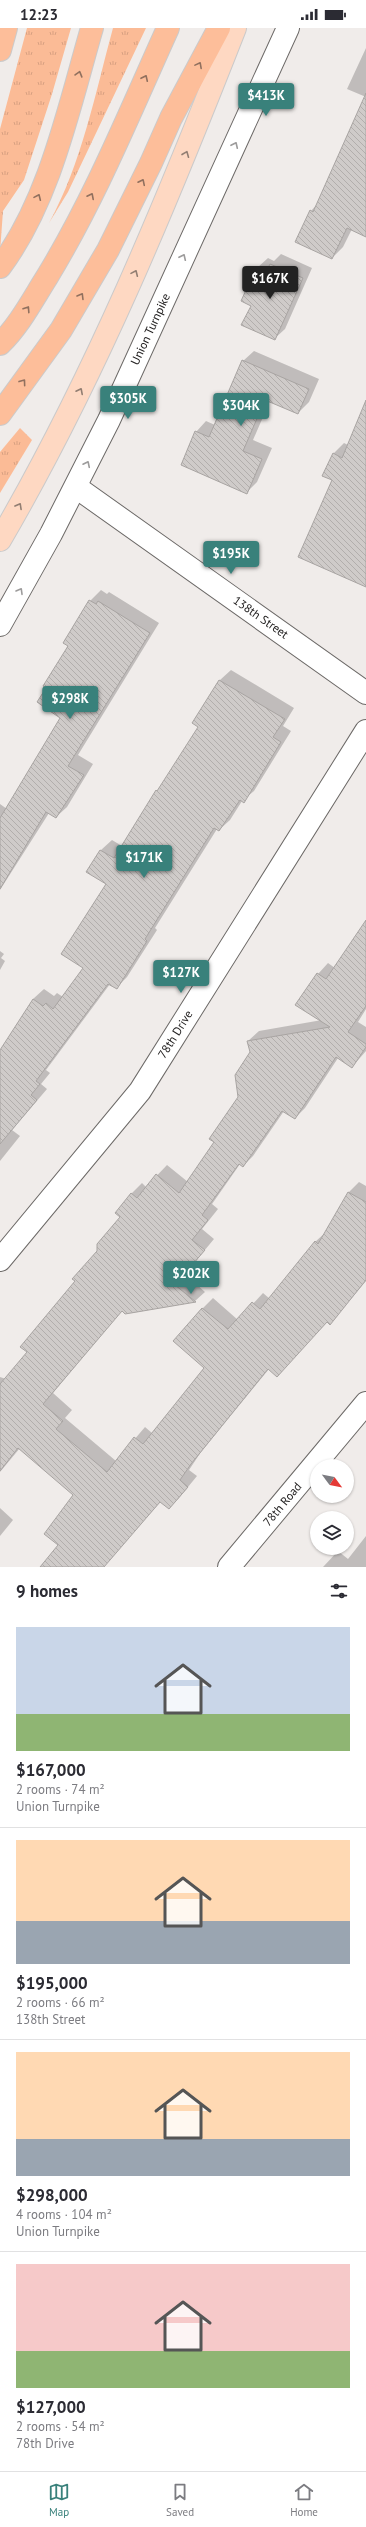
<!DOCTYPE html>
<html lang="en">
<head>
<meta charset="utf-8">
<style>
  body { margin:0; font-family:"PT Sans",sans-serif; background:#f2f2f3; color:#2b2b33; height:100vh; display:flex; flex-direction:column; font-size:15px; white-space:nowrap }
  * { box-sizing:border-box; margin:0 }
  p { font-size:13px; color:#7c7c81 }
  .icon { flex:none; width:22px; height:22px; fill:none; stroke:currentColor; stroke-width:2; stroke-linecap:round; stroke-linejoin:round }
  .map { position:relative; height:1539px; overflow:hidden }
  .sheet { display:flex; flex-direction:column; background:#fff; flex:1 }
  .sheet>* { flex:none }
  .needle { width:26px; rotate:122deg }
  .tools { position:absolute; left:310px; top:1431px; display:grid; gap:8px }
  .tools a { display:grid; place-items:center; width:44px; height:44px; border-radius:50%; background:#fff; box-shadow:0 1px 3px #0004; font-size:20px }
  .price { position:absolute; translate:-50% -34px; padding:0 9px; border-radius:4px; background:#39817b; color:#fff; font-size:13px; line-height:26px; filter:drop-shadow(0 1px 2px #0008) }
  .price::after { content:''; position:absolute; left:50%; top:24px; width:12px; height:9px; margin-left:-6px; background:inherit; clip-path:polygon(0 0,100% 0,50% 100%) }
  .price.selected { background:#222; color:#fff }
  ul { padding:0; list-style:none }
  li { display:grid; align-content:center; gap:8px; height:212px; padding:0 16px }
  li+li { border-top:1px solid #e1e1e2 }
  li span { display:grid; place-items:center; height:124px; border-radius:0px; color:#555 }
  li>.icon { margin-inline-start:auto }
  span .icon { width:72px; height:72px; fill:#fffc; stroke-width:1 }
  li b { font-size:17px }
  h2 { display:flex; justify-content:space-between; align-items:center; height:48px; padding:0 16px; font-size:17px }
  .status { display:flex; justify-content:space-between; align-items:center; height:28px; padding:0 20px; background:#fff; direction:ltr }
  .status svg { height:11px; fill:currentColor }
  .tab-bar { display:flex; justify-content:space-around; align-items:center; height:56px; border-top:1px solid #e1e1e2; background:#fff; font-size:11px; color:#7c7c81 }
  .tab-bar a { display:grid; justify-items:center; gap:2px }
  .tab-bar .selected { color:#39817b }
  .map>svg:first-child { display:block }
  .grass { fill:url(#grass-tufts) }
  .shadow { fill:#0003 }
  .building { fill:url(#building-back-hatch); stroke:#a8a4a2 }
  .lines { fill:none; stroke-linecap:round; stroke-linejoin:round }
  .minor-casing { stroke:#6c6967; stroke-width:24 }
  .major-casing { stroke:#cbcaca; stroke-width:24 }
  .highway-casing { stroke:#cbcaca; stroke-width:24 }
  .minor { stroke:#fff; stroke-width:22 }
  .major { stroke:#fed8c2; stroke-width:22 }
  .highway { stroke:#fdbe9a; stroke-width:22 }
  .oneway { stroke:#91705e }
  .oneway2 { stroke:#9d9c9c }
  .oneway3 { stroke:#927e72 }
  .labels { text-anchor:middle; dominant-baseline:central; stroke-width:3.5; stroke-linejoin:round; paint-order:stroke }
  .street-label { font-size:12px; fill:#252323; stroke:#fff }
</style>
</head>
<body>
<div class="status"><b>12:23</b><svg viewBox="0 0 49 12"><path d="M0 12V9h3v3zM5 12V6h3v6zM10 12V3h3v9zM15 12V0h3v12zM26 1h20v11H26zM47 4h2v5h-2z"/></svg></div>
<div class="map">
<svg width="366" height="1539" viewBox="0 0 366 1539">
  <defs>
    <pattern id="grass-tufts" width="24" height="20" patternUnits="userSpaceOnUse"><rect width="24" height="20" fill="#fbbb96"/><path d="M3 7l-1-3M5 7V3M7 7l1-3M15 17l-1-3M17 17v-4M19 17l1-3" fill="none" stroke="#d7a081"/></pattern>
    <pattern id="building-back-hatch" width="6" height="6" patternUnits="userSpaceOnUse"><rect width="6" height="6" fill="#cfcbc9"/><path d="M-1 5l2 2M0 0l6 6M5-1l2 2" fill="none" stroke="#b2aeac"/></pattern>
  </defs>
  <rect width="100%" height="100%" fill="#f0ecea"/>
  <g class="grass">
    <polygon points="27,0 71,0 52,66 24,152 3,183 0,224 0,101"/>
    <path d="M 113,0 L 146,0 L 68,164 L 49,195 C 82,135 95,66 113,0 Z"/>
    <polygon points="20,400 32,412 0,465 0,424"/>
  </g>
  <g class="shadow">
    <polygon points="366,20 366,208 352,201 343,219 332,230 311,183 319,174 366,69 347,61"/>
    <polygon points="281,226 312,240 285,301 274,311 252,277 243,273 257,240 268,230 274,233"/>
    <polygon points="254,323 319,351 309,374 298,385 270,373 253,412 272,420 257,454 247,464 196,404 206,393 215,397 243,333"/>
    <polygon points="366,403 366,558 333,452 333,426 344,415 348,417"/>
    <polygon points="101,562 107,566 109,564 159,595 78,727 93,736 67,779 56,789 49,785 0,862 0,776 7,781 61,690 47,660 90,573"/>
    <polygon points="231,642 294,680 283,698 291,703 254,763 242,773 230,792 219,802 217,801 155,900 157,902 127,949 116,960 110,956 46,1042 50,1045 41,1056 47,1061 12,1102 20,1108 0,1133 0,1024 33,971 44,961 54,968 57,965 63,969 85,940 107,856 88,844 101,822 112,812 122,818 200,699 194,695 220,652"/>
    <polygon points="366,894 366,981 358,994 366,999 366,1023 352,1039 338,1030 305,1080 295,1090 284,1083 253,1128 243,1138 240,1136 212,1176 218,1181 202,1201 214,1211 185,1246 205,1264 195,1273 125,1285 122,1282 53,1365 72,1382 65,1390 116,1433 145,1399 152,1405 206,1340 174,1313 203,1280 213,1270 238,1292 263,1265 270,1271 315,1214 326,1204 349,1164 359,1154 366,1158 366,1253 330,1296 327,1293 269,1341 201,1424 189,1442 197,1448 179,1470 169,1480 161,1473 103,1539 42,1539 59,1516 75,1467 20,1420 0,1444 0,1349 6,1351 28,1324 121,1189 116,1185 132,1165 142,1155 146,1159 167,1137 188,1154 216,1114 240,1069 251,1024 248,1013 259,1003 322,992 318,946 328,935 335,940"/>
    <polygon points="0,923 4,926 1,930 5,933 0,942"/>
    <polygon points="0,1480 13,1492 0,1508"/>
    <polygon points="366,1508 366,1539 323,1539 338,1523 348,1531"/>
  </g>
  <g class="building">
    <polygon points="366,65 366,209 347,200 332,231 295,214 310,182 313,184"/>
    <polygon points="270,236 303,250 275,312 241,297 251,278 241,273 256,240 266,244"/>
    <polygon points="242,332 309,361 298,386 265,372 243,423 262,431 247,466 181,437 195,403 209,409"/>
    <polygon points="366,372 366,559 298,529 332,452 322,448 333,425 342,430"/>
    <polygon points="89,572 96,576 98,573 150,605 68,738 84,747 56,790 46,784 0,861 0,790 60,690 37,674 46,660 43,658 68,618 63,615"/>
    <polygon points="219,652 285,691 273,709 281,714 244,775 240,772 219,803 214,800 145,911 147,913 117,961 108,956 36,1053 40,1056 31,1067 37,1072 0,1116 0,1022 33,971 43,978 46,975 53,981 83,940 61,926 106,856 86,844 100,822 114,830 156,762 157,763 198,699 192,695"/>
    <polygon points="366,892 366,978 348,1004 366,1016 366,1019 352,1040 336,1029 295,1091 282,1083 243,1139 239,1136 202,1187 208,1192 192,1212 205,1222 175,1257 196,1274 125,1286 122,1283 43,1376 63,1393 56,1401 107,1444 134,1409 143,1416 204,1340 173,1313 202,1280 228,1301 252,1274 260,1281 315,1213 318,1216 348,1164 366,1174 366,1252 330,1297 327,1294 277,1349 268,1341 191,1436 180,1452 188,1459 169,1481 160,1474 104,1539 40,1539 58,1517 44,1506 73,1467 18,1420 0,1443 0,1356 27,1324 20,1319 75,1253 72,1251 97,1223 97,1216 120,1189 115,1185 131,1165 137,1170 156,1146 179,1165 214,1114 209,1111 238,1069 235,1047 250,1024 247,1013 330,999 295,977 317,945 326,951"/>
  </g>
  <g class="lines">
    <defs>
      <g id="minor">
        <polyline points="76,459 366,665"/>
        <polyline points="0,597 51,506 109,392 288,0"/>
        <polyline points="0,1232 140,1063 366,703"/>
        <polyline points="229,1539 366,1375"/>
      </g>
      <path id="major" d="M 0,512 C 95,349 166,176 235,0"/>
      <g id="highway">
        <polyline points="0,22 6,0"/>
        <path d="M 0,239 C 50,172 69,79 92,0"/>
        <path d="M 0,316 C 19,298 33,271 47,249 C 95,170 130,84 168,0"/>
        <polyline points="0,386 61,302 108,222 151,135 171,90 219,0"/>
      </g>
    </defs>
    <use href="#minor" class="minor-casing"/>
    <use href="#major" class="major-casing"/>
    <use href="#highway" class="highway-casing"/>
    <use href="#minor" class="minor"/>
    <use href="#major" class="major"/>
    <use href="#highway" class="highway"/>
  </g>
  <defs><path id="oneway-chevron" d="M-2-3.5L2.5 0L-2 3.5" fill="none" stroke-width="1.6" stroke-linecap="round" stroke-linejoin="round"/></defs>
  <g class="oneway">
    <use href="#oneway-chevron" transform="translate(199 37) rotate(-62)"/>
    <use href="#oneway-chevron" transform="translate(79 46) rotate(-74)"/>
    <use href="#oneway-chevron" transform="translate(145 50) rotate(-65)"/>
    <use href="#oneway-chevron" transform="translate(142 154) rotate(-64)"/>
    <use href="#oneway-chevron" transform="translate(91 168) rotate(-63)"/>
    <use href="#oneway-chevron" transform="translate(38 169) rotate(-66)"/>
    <use href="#oneway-chevron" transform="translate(81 268) rotate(-59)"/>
    <use href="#oneway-chevron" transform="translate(27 281) rotate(-57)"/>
    <use href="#oneway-chevron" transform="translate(23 354) rotate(-54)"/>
  </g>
  <g class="oneway2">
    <use href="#oneway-chevron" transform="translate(235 117) rotate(-65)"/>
    <use href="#oneway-chevron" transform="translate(183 229) rotate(-65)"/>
    <use href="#oneway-chevron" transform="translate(87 436) rotate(-64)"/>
    <use href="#oneway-chevron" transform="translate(20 563) rotate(-60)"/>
  </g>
  <g class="oneway3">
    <use href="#oneway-chevron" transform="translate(186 126) rotate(-68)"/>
    <use href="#oneway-chevron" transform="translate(135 245) rotate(-66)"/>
    <use href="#oneway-chevron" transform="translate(80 363) rotate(-63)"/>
    <use href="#oneway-chevron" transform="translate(19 478) rotate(-61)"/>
  </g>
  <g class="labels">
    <g class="street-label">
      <text transform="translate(150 301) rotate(-65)">Union Turnpike</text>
      <text transform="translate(261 589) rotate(35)">138th Street</text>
      <text transform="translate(175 1006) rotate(-58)">78th Drive</text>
      <text transform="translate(282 1476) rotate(-50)">78th Road</text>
    </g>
  </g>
</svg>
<div class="tools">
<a><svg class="needle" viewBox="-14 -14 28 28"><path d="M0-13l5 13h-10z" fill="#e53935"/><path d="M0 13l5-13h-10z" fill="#7c7c81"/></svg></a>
<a><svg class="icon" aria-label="layers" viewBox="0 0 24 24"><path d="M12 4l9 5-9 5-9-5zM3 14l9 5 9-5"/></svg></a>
</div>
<b class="price" style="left:266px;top:89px">$413K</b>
<b class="price selected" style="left:270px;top:272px">$167K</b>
<b class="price" style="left:128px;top:392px">$305K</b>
<b class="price" style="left:241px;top:399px">$304K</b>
<b class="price" style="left:231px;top:547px">$195K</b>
<b class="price" style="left:70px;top:692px">$298K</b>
<b class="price" style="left:144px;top:851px">$171K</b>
<b class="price" style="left:181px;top:966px">$127K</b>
<b class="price" style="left:191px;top:1267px">$202K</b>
</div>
<section class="sheet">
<h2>9 homes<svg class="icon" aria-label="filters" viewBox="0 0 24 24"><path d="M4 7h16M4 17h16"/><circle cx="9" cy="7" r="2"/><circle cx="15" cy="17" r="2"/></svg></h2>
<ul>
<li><span style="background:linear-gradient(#c9d6e8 70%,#8fb573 0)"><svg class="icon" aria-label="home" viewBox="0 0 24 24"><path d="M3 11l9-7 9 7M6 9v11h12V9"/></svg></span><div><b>$167,000</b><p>2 rooms · 74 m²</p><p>Union Turnpike</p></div></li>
<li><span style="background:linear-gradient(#ffd9b3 65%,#9aa5b1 0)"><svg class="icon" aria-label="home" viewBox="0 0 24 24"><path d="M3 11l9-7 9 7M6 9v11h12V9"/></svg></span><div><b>$195,000</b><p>2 rooms · 66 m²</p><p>138th Street</p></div></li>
<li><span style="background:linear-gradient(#ffd9b3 70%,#9aa5b1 0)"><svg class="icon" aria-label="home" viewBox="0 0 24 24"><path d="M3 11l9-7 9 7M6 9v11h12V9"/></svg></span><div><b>$298,000</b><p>4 rooms · 104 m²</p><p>Union Turnpike</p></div></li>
<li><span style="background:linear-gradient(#f6c9c9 70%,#8fb573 0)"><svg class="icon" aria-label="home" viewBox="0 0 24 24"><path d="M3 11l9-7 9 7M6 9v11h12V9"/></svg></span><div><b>$127,000</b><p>2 rooms · 54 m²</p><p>78th Drive</p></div></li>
</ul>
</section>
<nav class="tab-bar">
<a class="selected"><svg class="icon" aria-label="map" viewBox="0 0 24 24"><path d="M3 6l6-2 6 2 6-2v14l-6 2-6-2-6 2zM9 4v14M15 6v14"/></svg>Map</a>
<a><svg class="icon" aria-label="saved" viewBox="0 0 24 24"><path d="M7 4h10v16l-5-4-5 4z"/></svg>Saved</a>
<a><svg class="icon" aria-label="home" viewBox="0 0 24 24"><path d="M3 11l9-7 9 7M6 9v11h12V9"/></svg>Home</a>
</nav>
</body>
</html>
